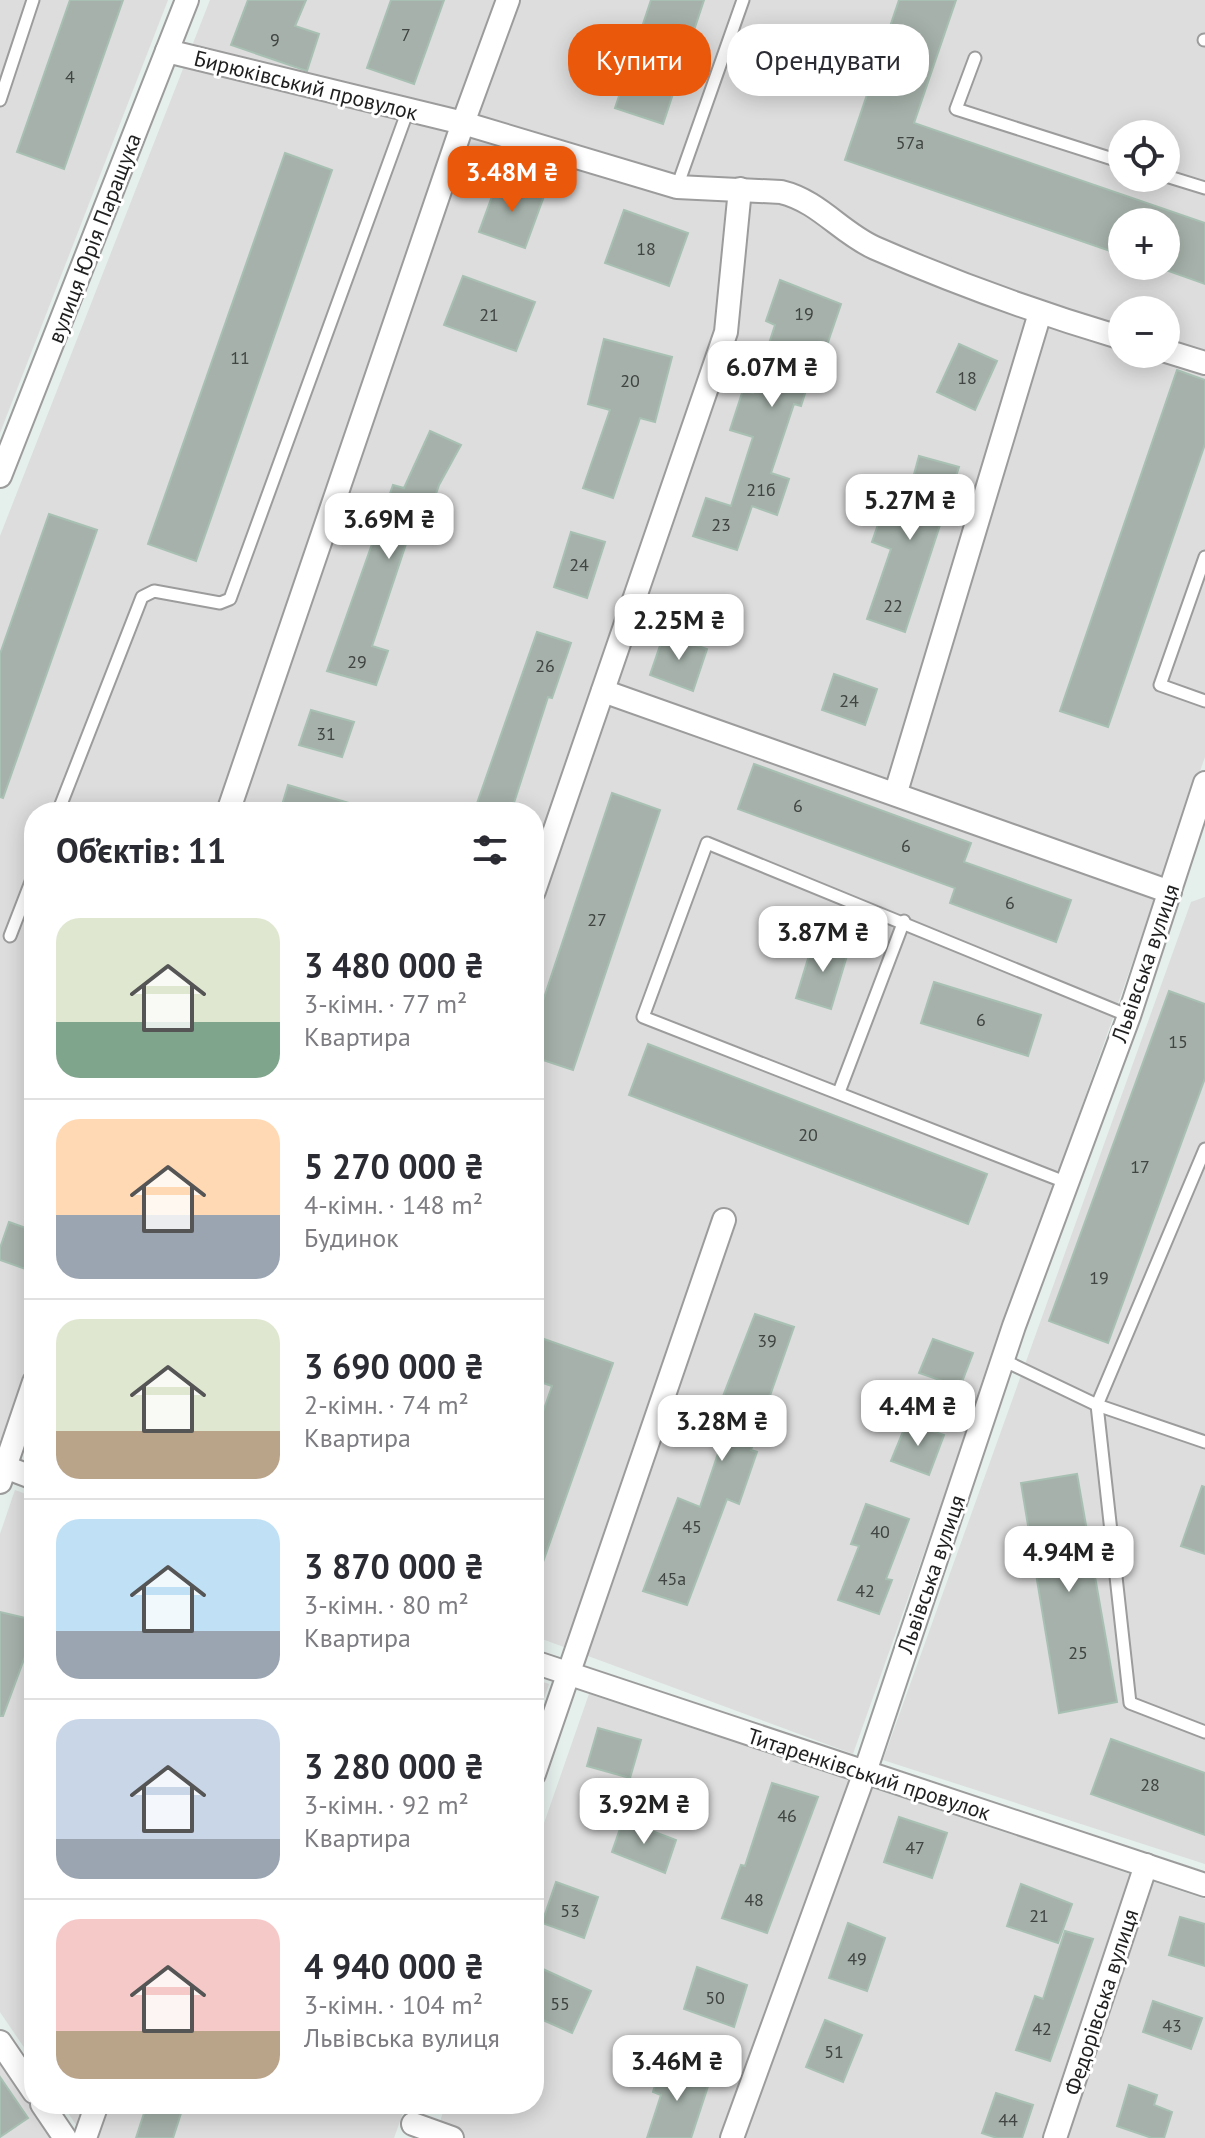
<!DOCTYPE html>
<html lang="uk">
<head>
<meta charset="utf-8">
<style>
  body { margin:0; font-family:"PT Sans",sans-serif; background:#f7f7f7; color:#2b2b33; height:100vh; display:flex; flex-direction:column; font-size:30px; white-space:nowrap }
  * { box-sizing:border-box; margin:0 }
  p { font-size:26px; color:#7c7c81 }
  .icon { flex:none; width:44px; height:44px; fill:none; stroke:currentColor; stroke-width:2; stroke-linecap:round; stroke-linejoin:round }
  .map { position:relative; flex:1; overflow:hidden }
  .side { position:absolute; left:24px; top:802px; width:520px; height:1312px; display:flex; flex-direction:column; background:#fff; border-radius:32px; box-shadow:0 4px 20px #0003 }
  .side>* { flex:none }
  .hud { position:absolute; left:568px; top:24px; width:516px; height:72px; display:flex; gap:16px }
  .fabs { position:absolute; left:1108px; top:120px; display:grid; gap:16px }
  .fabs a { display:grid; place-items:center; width:72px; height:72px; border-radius:50%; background:#fff; box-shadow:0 4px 20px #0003; font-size:40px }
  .price { position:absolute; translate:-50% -68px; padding:0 18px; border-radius:16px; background:#fff; color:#222; font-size:26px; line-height:52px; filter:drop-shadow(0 2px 4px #0008) }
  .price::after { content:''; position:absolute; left:50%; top:48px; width:24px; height:18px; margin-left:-12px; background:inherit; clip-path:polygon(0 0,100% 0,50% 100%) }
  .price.on { background:#ea580c; color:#fff }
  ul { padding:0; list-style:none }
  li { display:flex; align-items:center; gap:24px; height:200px; padding:0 32px }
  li+li { border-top:2px solid #e1e1e2 }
  li span { display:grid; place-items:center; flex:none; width:224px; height:160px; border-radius:24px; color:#555 }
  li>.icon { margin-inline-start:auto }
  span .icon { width:96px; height:96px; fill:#fffc; stroke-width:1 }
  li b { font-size:34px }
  h2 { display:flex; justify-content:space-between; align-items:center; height:96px; padding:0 32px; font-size:34px }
  .pill { padding:0 28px; border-radius:32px; background:#fff; box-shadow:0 4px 20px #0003; font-size:28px; line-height:72px }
  .pill.on { background:#ea580c; color:#fff }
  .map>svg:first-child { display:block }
  .residential { fill:#dcdddc; fill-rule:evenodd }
  .building { fill:#a5b1aa; stroke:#a8c0b3; stroke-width:2 }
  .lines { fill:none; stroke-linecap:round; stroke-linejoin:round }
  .service-casing { stroke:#9c9c9c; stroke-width:15 }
  .minor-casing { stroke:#9c9c9c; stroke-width:26 }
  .service { stroke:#fff; stroke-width:11 }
  .minor { stroke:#fff; stroke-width:22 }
  .labels { text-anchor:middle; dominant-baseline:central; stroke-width:6; stroke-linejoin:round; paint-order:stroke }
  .number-label { font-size:18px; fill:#404442 }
  .street-label { font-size:22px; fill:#1f1f1f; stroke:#fff }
</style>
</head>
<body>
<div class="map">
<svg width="1205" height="2138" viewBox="0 0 1205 2138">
  <rect width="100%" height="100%" fill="#e5efec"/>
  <g class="residential">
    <polygon points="0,0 168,0 0,433"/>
    <path d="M 210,0 L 1205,0 L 1205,757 L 853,1754 L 534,1636 L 534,812 L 34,812 L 34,1451 L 0,1439 L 0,536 ZM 1122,134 L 1166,134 L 1166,178 L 1122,178 ZM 1122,222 L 1166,222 L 1166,266 L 1122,266 ZM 1122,310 L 1166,310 L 1166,354 L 1122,354 Z"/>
    <polygon points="1205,897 1205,1864 883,1760 1191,902"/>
    <polygon points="15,1490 34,1497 34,2062 0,2012 0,1534"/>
    <polygon points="534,1679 549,1684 534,1727"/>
    <polygon points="589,1694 1205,1899 1205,2138 434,2138 446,2104 534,2104 534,1852"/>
    <polygon points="0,2060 54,2138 0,2138"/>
    <polygon points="62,2104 406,2104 394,2138 85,2138"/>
  </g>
  <g class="building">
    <polygon points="70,0 123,0 64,169 17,152"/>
    <polygon points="248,0 306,0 295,26 319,34 307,71 231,45"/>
    <polygon points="391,0 444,0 414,84 367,68"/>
    <polygon points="651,0 704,0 663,124 615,108"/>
    <polygon points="899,0 956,0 914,123 1205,223 1205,284 1166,270 1166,222 1122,222 1122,255 845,160"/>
    <polygon points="285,153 332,170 196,561 148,544"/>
    <polygon points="498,180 544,196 525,248 479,232"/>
    <polygon points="624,210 688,233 669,286 605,263"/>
    <polygon points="463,276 535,302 516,351 444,325"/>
    <polygon points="780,280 841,304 827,345 821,343 801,406 794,404 771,473 789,479 777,515 752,506 737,550 693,536 706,498 731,506 753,437 730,430 743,390 753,393 775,325 766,321"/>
    <polygon points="604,339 672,357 655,422 640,418 613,498 583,488 610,410 588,404"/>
    <polygon points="959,344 997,361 975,410 937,392"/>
    <polygon points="1177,370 1205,380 1205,444 1108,727 1060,711"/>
    <polygon points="430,431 461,445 439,485 420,542 408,538 372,646 388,651 376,685 327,671 393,485 404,488"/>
    <polygon points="919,456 959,467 905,632 867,619 891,549 872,542 885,504 904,511"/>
    <polygon points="49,514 97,530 3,798 0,797 0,654"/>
    <polygon points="571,532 605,542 587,598 554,587"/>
    <polygon points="537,632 571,643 552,698 548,697 511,812 474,812"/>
    <polygon points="664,634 707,649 693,691 650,675"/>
    <polygon points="834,674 877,689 865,725 822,710"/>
    <polygon points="311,710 354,722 342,757 299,745"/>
    <polygon points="754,764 971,843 964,862 1071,900 1056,942 950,903 955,888 738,809"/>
    <polygon points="288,785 359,806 358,812 280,812"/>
    <polygon points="612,793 660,810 573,1070 534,1057 534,1028"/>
    <polygon points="814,939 849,949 831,1009 796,998"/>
    <polygon points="934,982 1041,1015 1028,1056 921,1023"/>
    <polygon points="1169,991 1205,1004 1205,1078 1108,1343 1049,1321"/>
    <polygon points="648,1044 987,1174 968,1224 629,1095"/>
    <polygon points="9,1222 34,1231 34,1272 0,1260 0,1248"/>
    <polygon points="755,1314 794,1327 751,1450 757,1452 739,1504 727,1499 687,1605 643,1591 678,1498 700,1507 733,1409 720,1404"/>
    <polygon points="541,1338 613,1363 537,1579 534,1578 534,1438 552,1386 534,1380 534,1359"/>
    <polygon points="933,1339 973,1353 960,1387 919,1373"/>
    <polygon points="907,1422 944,1435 929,1475 891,1461"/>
    <polygon points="1077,1474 1117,1702 1059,1713 1021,1483"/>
    <polygon points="1202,1486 1205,1487 1205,1554 1181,1546"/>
    <polygon points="866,1504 909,1519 886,1579 892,1580 879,1614 838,1600 859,1546 851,1544"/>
    <polygon points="0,1612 34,1620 34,1632 3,1716 0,1716"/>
    <polygon points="598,1728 641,1740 630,1778 587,1766"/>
    <polygon points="1111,1739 1205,1773 1205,1835 1091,1794"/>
    <polygon points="772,1783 818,1797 767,1933 722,1918 741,1865 745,1866"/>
    <polygon points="899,1817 947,1833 932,1878 884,1862"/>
    <polygon points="623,1820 676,1840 665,1873 612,1852"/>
    <polygon points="556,1882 598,1897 584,1938 542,1923"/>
    <polygon points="1021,1884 1072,1904 1058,1943 1007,1926"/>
    <polygon points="1180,1917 1205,1924 1205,1966 1169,1955"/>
    <polygon points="848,1923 885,1938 867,1991 829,1978"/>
    <polygon points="1065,1931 1093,1939 1050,2061 1016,2050 1035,1996 1043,1999"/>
    <polygon points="534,1965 591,1991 572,2033 534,2016"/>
    <polygon points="697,1967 747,1985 734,2027 684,2009"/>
    <polygon points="1153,2001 1202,2018 1191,2049 1143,2032"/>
    <polygon points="825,2020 862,2035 843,2082 806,2067"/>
    <polygon points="662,2063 710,2080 691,2138 647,2138 661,2095 653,2092"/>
    <polygon points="0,2077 28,2118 0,2137"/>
    <polygon points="1129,2085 1157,2095 1154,2105 1172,2112 1164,2138 1152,2138 1117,2126"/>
    <polygon points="996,2093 1033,2105 1022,2138 997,2138 982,2133"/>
    <polygon points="147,2104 184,2104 173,2138 136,2138"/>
  </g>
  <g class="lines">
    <defs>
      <g id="service">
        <polyline points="1204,40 1205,40"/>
        <polyline points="975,58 956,109 1122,162"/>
        <polyline points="0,100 33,0"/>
        <polyline points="1166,176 1205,188"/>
        <polyline points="677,187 743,0"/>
        <polyline points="1205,557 1160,685 1205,701"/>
        <polyline points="58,812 142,597 154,591 220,603 230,599 408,110"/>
        <polyline points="10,936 34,874"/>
        <polyline points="839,1092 904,921"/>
        <polyline points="1205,1149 1097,1405 1130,1703 1205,1732"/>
        <polyline points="1065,1182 643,1017 707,843 1129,1016"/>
        <polyline points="1003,1360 1097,1405 1205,1442"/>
      </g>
      <g id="minor">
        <path d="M 167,51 L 463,123 L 677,187 L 781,192 C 819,201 841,233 875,248 C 955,283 1038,313 1122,338"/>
        <polyline points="1166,351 1205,363"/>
        <polyline points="0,476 187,0"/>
        <polyline points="603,691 1170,892"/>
        <polyline points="896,792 1040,313"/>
        <polyline points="228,812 463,123 508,0"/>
        <polyline points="534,891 726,332 740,189"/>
        <polyline points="0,1465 34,1478"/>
        <polyline points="0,1482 34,1382"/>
        <polyline points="534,1662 1205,1885"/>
        <polyline points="534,1774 724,1220"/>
        <polyline points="0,2042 34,2092"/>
        <polyline points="42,2104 65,2138"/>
        <polyline points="413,2124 452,2138"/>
        <polyline points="85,2138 97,2104"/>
        <polyline points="732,2138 865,1772 1014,1326 1129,1016 1205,783"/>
        <polyline points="1055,2138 1146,1865"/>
      </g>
    </defs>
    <use href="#service" class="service-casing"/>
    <use href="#minor" class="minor-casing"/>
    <use href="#service" class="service"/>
    <use href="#minor" class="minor"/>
  </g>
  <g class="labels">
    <g class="number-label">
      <text x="406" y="34">7</text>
      <text x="275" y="39">9</text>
      <text x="70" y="76">4</text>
      <text x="910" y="142">57а</text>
      <text x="646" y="248">18</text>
      <text x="804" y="313">19</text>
      <text x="489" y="314">21</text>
      <text x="240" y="357">11</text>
      <text x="967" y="377">18</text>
      <text x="630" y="380">20</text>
      <text x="761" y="489">21б</text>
      <text x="721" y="524">23</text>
      <text x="579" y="564">24</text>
      <text x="893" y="605">22</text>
      <text x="357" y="661">29</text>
      <text x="545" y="665">26</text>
      <text x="849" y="700">24</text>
      <text x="326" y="733">31</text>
      <text x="798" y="805">6</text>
      <text x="906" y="845">6</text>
      <text x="1010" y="902">6</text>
      <text x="597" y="919">27</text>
      <text x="981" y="1019">6</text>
      <text x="1178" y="1041">15</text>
      <text x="808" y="1134">20</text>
      <text x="1140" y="1166">17</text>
      <text x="1099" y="1277">19</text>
      <text x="767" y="1340">39</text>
      <text x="692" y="1526">45</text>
      <text x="880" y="1531">40</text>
      <text x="672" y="1578">45а</text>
      <text x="865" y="1590">42</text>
      <text x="1078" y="1652">25</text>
      <text x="1150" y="1784">28</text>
      <text x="787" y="1815">46</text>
      <text x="915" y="1847">47</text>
      <text x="754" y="1899">48</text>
      <text x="570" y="1910">53</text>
      <text x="1039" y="1915">21</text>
      <text x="857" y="1958">49</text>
      <text x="715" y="1997">50</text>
      <text x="560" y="2003">55</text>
      <text x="1172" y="2025">43</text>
      <text x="1042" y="2028">42</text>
      <text x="834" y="2051">51</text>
      <text x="1008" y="2119">44</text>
    </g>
    <g class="street-label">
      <text transform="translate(306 85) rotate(14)">Бирюківський провулок</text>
      <text transform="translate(94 238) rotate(-69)">вулиця Юрія Паращука</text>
      <text transform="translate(1145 963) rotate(-71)">Львівська вулиця</text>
      <text transform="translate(931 1574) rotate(-71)">Львівська вулиця</text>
      <text transform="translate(869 1774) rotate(18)">Титаренківський провулок</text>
      <text transform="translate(1101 2002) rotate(-72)">Федорівська вулиця</text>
    </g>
  </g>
</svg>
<div class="fabs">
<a><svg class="icon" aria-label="locate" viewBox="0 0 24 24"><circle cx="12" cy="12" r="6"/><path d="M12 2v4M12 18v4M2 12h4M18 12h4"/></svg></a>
<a>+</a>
<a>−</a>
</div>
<b class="price on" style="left:512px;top:214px">3.48M ₴</b>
<b class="price" style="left:772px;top:409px">6.07M ₴</b>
<b class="price" style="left:910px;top:542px">5.27M ₴</b>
<b class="price" style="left:389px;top:561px">3.69M ₴</b>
<b class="price" style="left:679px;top:662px">2.25M ₴</b>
<b class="price" style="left:823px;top:974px">3.87M ₴</b>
<b class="price" style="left:918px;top:1448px">4.4M ₴</b>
<b class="price" style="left:722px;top:1463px">3.28M ₴</b>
<b class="price" style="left:1069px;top:1594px">4.94M ₴</b>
<b class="price" style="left:644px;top:1846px">3.92M ₴</b>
<b class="price" style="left:677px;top:2103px">3.46M ₴</b>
<div class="hud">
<a class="pill on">Купити</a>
<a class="pill">Орендувати</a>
</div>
<section class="side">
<h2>Об’єктів: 11<svg class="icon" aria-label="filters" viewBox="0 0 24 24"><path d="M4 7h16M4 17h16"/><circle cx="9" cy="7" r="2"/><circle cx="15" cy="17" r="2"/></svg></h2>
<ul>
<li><span style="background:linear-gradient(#dfe7d0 65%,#7fa58c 0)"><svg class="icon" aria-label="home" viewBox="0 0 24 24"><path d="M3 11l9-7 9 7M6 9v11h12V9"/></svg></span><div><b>3 480 000 ₴</b><p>3-кімн. · 77 m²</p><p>Квартира</p></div></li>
<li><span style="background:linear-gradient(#ffd9b3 60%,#9aa5b1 0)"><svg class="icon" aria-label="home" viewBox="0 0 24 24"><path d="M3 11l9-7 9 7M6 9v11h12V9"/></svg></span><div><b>5 270 000 ₴</b><p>4-кімн. · 148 m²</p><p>Будинок</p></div></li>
<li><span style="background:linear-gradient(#dfe7d0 70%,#b9a48a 0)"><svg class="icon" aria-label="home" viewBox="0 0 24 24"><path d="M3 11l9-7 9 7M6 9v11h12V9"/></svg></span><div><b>3 690 000 ₴</b><p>2-кімн. · 74 m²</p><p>Квартира</p></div></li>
<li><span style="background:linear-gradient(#bfe0f5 70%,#9aa5b1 0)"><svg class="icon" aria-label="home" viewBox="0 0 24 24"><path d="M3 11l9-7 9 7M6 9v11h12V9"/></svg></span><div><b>3 870 000 ₴</b><p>3-кімн. · 80 m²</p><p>Квартира</p></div></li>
<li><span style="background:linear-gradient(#c9d6e8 75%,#9aa5b1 0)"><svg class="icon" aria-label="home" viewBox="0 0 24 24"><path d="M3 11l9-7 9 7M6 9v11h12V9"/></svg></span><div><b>3 280 000 ₴</b><p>3-кімн. · 92 m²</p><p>Квартира</p></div></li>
<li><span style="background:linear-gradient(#f6c9c9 70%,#b9a48a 0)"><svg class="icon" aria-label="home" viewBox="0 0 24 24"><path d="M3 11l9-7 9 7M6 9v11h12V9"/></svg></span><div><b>4 940 000 ₴</b><p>3-кімн. · 104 m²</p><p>Львівська вулиця</p></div></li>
</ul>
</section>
</div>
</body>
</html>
